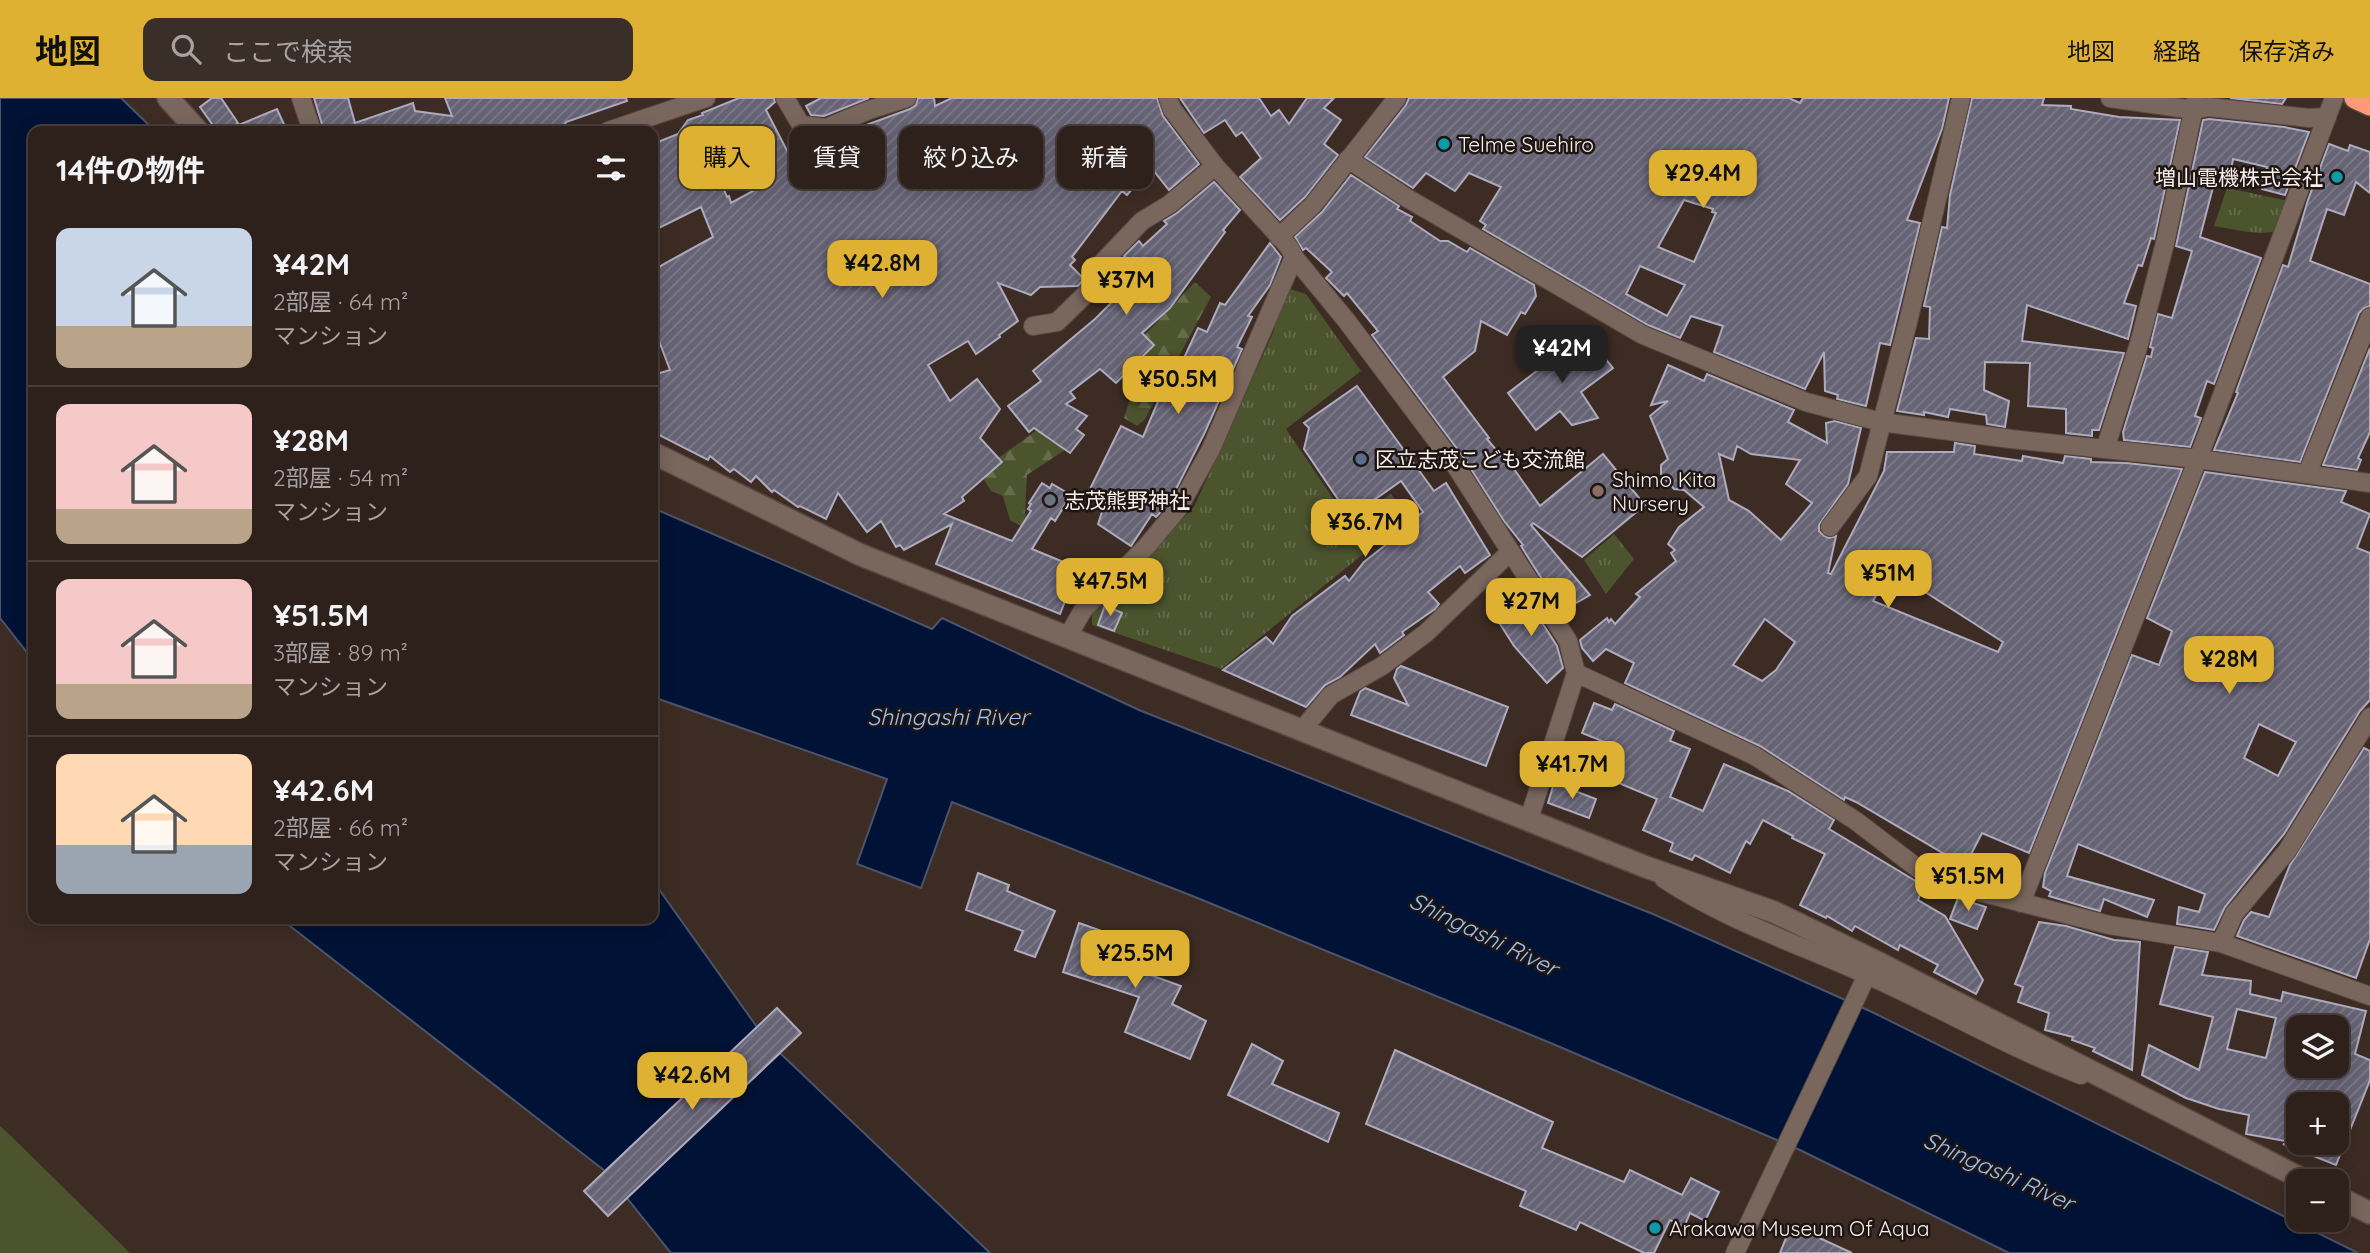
<!DOCTYPE html>
<html lang="ja">
<head>
<meta charset="utf-8">
<style>
  body { margin:0; font-family:Quicksand,"Noto Sans JP",sans-serif; background:#3a2e28; color:#f1f3f6; height:100vh; display:flex; flex-direction:column; font-size:26px; white-space:nowrap }
  * { box-sizing:border-box; margin:0 }
  p { font-size:23px; color:#a7a3a3 }
  .icon { flex:none; width:38px; height:38px; fill:none; stroke:currentColor; stroke-width:2; stroke-linecap:round; stroke-linejoin:round }
  .map { position:relative; flex:1; overflow:hidden }
  .side { position:absolute; left:28px; top:28px; width:630px; height:798px; display:flex; flex-direction:column; background:#2e211b; border-radius:14px; box-shadow:0 4px 18px #0003,0 0 0 2px #493e3a }
  .side>* { flex:none }
  .hud { position:absolute; left:679px; top:28px; width:665px; height:63px; display:flex; gap:14px }
  .buttons { position:absolute; left:2286px; top:917px; display:grid; gap:14px }
  .buttons a { display:grid; place-items:center; width:63px; height:63px; border-radius:14px; background:#2e211b; box-shadow:0 4px 18px #0003,0 0 0 2px #493e3a; font-size:35px }
  .price { position:absolute; translate:-50% -60px; padding:0 16px; border-radius:14px; background:#deb133; color:#111; font-size:23px; line-height:46px; filter:drop-shadow(0 2px 4px #0008) }
  .price::after { content:''; position:absolute; left:50%; top:42px; width:21px; height:16px; margin-left:-10px; background:inherit; clip-path:polygon(0 0,100% 0,50% 100%) }
  .price.current { background:#222; color:#fff }
  ul { padding:0; list-style:none }
  li { display:flex; align-items:center; gap:21px; height:175px; padding:0 28px }
  li+li { border-top:2px solid #493e3a }
  li span { display:grid; place-items:center; flex:none; width:196px; height:140px; border-radius:14px; color:#555 }
  li>.icon { margin-inline-start:auto }
  span .icon { width:84px; height:84px; fill:#fffc; stroke-width:1 }
  li b { font-size:30px }
  h2 { display:flex; justify-content:space-between; align-items:center; height:84px; padding:0 28px; font-size:30px }
  .pill { padding:0 24px; border-radius:14px; background:#2e211b; box-shadow:0 4px 18px #0003,0 0 0 2px #493e3a; font-size:24px; line-height:63px }
  .pill.current { background:#deb133; color:#111 }
  header { display:flex; align-items:center; gap:42px; box-sizing:border-box; height:98px; padding:0 35px; background:#deb133; color:#111 }
  header strong { font-size:33px }
  nav { display:flex; gap:38px; margin-inline-start:auto; font-size:24px }
  .search { width:490px; height:63px; background:#3a2e28; display:flex; align-items:center; gap:18px; box-sizing:border-box; padding:0 24px; border-radius:14px; color:#a7a3a3; font-size:26px }
  .map>svg:first-child { display:block }
  .grass { fill:#4b542d }
  .forest { fill:url(#forest-firs) }
  .park { fill:url(#park-tufts) }
  .water { fill:#001235; stroke:#4b546b; stroke-width:2 }
  .building { fill:url(#building-hatch); stroke:#aeabbe; stroke-width:2; fill-rule:evenodd }
  .lines { fill:none; stroke-linecap:round; stroke-linejoin:round }
  .street-casing { stroke:#574942; stroke-width:20 }
  .secondary-casing { stroke:#574942; stroke-width:24 }
  .highway-casing { stroke:#574942; stroke-width:24 }
  .street { stroke:#79665d; stroke-width:18 }
  .secondary { stroke:#79665d; stroke-width:21 }
  .highway { stroke:#ff9976; stroke-width:21 }
  .culture-dot { fill:#0f9aa8; stroke:#1e1613; stroke-width:2.5 }
  .service-dot { fill:#5c6f8a; stroke:#1e1613; stroke-width:2.5 }
  .education-dot { fill:#8d6e63; stroke:#1e1613; stroke-width:2.5 }
  .worship-dot { fill:#6b7280; stroke:#1e1613; stroke-width:2.5 }
  .labels { text-anchor:middle; dominant-baseline:central; stroke-width:5; stroke-linejoin:round; paint-order:stroke }
  .poi-label { font-size:21px; fill:#fbefea; stroke:#1e1613; text-anchor:start }
  .water-label { font-size:23px; font-style:italic; fill:#9ac0f5; stroke:#1e1613 }
</style>
</head>
<body>
<header>
<strong>地図</strong>
<div class="search"><svg class="icon" aria-label="search" viewBox="0 0 24 24"><circle cx="10" cy="10" r="6"/><path d="M15 15l6 6"/></svg>ここで検索</div>
<nav><a>地図</a><a>経路</a><a>保存済み</a></nav>
</header>
<div class="map">
<svg width="2370" height="1155" viewBox="0 0 2370 1155">
  <defs>
    <pattern id="forest-firs" width="22" height="20" patternUnits="userSpaceOnUse" patternTransform="scale(1.75)"><rect width="22" height="20" fill="#4b542d"/><path d="M5 1l3.5 6h-7zM16 11l3.5 6h-7z" fill="#666d4c"/></pattern>
    <pattern id="park-tufts" width="24" height="20" patternUnits="userSpaceOnUse" patternTransform="scale(1.75)"><rect width="24" height="20" fill="#4b542d"/><path d="M3 7l-1-3M5 7V3M7 7l1-3M15 17l-1-3M17 17v-4M19 17l1-3" fill="none" stroke="#666d4c"/></pattern>
    <pattern id="building-hatch" width="6" height="6" patternUnits="userSpaceOnUse" patternTransform="scale(1.75)"><rect width="6" height="6" fill="#666375"/><path d="M-1 1l2-2M0 6l6-6M5 7l2-2" fill="none" stroke="#7d7a89"/></pattern>
  </defs>
  <rect width="100%" height="100%" fill="#3d2c24"/>
  <polygon class="grass" points="0,1028 13,1040 130,1155 0,1155"/>
  <g class="forest">
    <polygon points="1195,184 1211,199 1145,321 1137,328 1124,320 1145,253 1140,242"/>
    <polygon points="1071,315 1080,335 1065,352 1027,377 1025,415 1030,433 1010,422 1003,398 991,393 979,374 1059,316"/>
  </g>
  <g class="park">
    <path d="M 2227,90 L 2289,103 L 2277,133 C 2257,138 2234,131 2214,128 Z"/>
    <polygon points="1287,190 1306,196 1361,273 1286,331 1349,424 1391,396 1409,419 1221,571 1092,527 1092,517 1194,409 1273,235"/>
    <polygon points="1614,436 1634,461 1606,496 1584,462"/>
  </g>
  <g class="water">
    <polygon points="0,0 121,0 155,33 33,33 33,562 0,520"/>
    <polygon points="653,410 932,531 942,520 1139,612 1653,816 1872,914 2358,1155 2009,1155 1800,1052 1553,946 1195,799 952,704 921,790 857,766 887,681 653,599"/>
    <polygon points="653,783 757,929 605,1073 281,821 653,821"/>
    <polygon points="780,955 990,1155 671,1155 627,1100"/>
  </g>
  <g class="building">
    <polygon points="212,0 221,0 238,25 229,31 277,11 287,33 217,33 200,9"/>
    <polygon points="314,0 348,0 355,25 413,5 415,13 452,18 445,0 626,0 627,3 566,24 562,33 324,33"/>
    <path d="M 739,0 L 774,0 L 775,4 L 766,12 L 797,72 L 813,63 L 816,70 L 849,54 L 847,52 L 850,51 L 844,35 L 910,11 L 916,7 L 918,0 L 934,0 L 935,8 L 952,0 L 1157,0 L 1163,18 L 1199,66 L 1169,92 L 1153,72 L 1138,84 L 1127,97 L 1122,93 L 1072,159 L 1075,162 L 1070,167 L 1084,181 L 1078,188 L 1040,189 L 1031,197 L 998,185 L 1018,223 L 999,237 L 1000,239 L 976,256 L 968,243 L 928,267 L 950,303 L 977,281 L 1000,311 L 980,340 L 1002,364 L 962,399 L 964,403 L 944,416 L 1012,443 L 1031,413 L 1028,411 L 1031,406 L 1029,405 L 1042,385 L 1050,390 L 1052,386 L 1071,397 L 1055,423 L 1051,420 L 1032,451 L 1078,470 L 1060,516 L 936,466 L 952,426 L 904,452 L 900,447 L 896,449 L 881,423 L 867,434 L 838,395 L 826,421 L 800,408 L 798,409 L 774,392 L 772,394 L 756,378 L 751,384 L 734,371 L 730,374 L 710,358 L 708,362 L 657,336 L 658,312 L 653,314 L 653,277 L 670,272 L 656,235 L 653,237 L 653,172 L 713,139 L 701,109 L 653,133 L 653,46 L 678,36 L 688,22 L 703,17 L 702,15 ZM 751,50 L 764,87 L 731,105 L 729,98 L 727,99 L 713,64 Z"/>
    <polygon points="821,0 869,0 824,18 811,17 806,8"/>
    <polygon points="1180,0 1259,0 1271,18 1279,12 1289,26 1307,0 1334,0 1324,10 1341,22 1324,46 1338,57 1305,99 1280,122 1240,79 1261,60 1242,34 1236,38 1225,22 1204,35"/>
    <path d="M 1409,0 L 1789,0 L 1800,5 L 1803,0 L 1949,0 L 1942,31 L 1907,122 L 1920,125 L 1890,247 L 1880,245 L 1866,308 L 1837,301 L 1838,297 L 1825,293 L 1824,254 L 1805,291 L 1714,254 L 1723,228 L 1691,218 L 1680,240 L 1648,227 L 1483,131 L 1486,127 L 1480,123 L 1501,89 L 1469,75 L 1455,93 L 1426,75 L 1413,90 L 1365,59 L 1406,7 ZM 1684,102 L 1713,111 L 1712,114 L 1716,115 L 1694,164 L 1658,149 ZM 1640,168 L 1685,187 L 1667,218 L 1626,196 Z"/>
    <polygon points="1972,0 2044,0 2042,7 2071,8 2071,11 2119,19 2180,22 2154,141 2151,140 2142,168 2138,167 2124,205 2136,208 2128,241 2027,207 2022,243 2124,255 2099,332 2092,332 2092,338 2066,335 2066,311 2028,308 2030,265 1985,264 1984,292 2009,303 2005,329 1987,326 1986,317 1950,311 1948,319 1924,314 1924,317 1897,313 1916,240 1929,241 1930,209 1924,208 1942,129 1947,130 1950,97"/>
    <polygon points="2230,0 2286,0 2282,6"/>
    <polygon points="2209,21 2284,29 2309,34 2285,97 2262,91 2267,69 2233,61 2231,72 2222,70 2221,75 2217,74 2200,139 2261,160 2214,286 2207,283 2195,318 2201,320 2190,349 2124,342 2123,334 2147,258 2151,259 2153,250 2150,249 2158,216 2172,220 2192,153 2176,148 2203,22"/>
    <polygon points="2329,46 2348,53 2350,47 2370,54 2370,95 2356,84 2344,117 2327,111 2310,163 2370,186 2370,208 2364,210 2359,215 2300,364 2214,352 2238,295 2236,294 2283,167 2288,169 2308,102"/>
    <polygon points="1351,77 1399,108 1397,111 1412,119 1410,123 1440,143 1448,143 1467,154 1470,150 1534,187 1536,198 1525,216 1521,214 1507,237 1481,223 1475,253 1443,279 1489,340 1487,341 1507,365 1509,364 1540,408 1603,356 1645,407 1582,459 1533,425 1531,427 1590,497 1562,513 1521,448 1523,447 1504,423 1464,360 1372,237 1378,233 1347,195 1344,198 1326,180 1332,174 1306,150 1303,152 1295,139 1322,114"/>
    <polygon points="1214,84 1240,112 1223,132 1225,134 1170,210 1142,235 1154,247 1116,285 1100,271 1070,294 1075,300 1066,306 1087,318 1076,331 1084,337 1070,355 1034,330 1029,334 1008,308 1041,283 1033,273 1095,221 1141,175 1124,158 1139,143 1143,148 1167,126 1164,123 1177,115"/>
    <polygon points="1270,145 1281,159 1270,187 1248,218 1252,219 1237,249 1242,251 1205,334 1169,405 1156,419 1152,416 1131,448 1098,426 1106,402 1089,393 1121,328 1143,339 1165,287 1170,290 1198,230 1207,234 1220,205 1225,207"/>
    <polygon points="1585,236 1613,270 1581,294 1598,320 1572,327 1560,313 1536,332 1508,295"/>
    <polygon points="2370,250 2370,334 2358,360 2361,362 2357,372 2323,367"/>
    <path d="M 1668,267 L 1704,283 L 1707,276 L 1794,312 L 1788,324 L 1827,345 L 1826,325 L 1835,323 L 1861,330 L 1848,386 L 1819,427 L 1819,433 L 1824,438 L 1829,440 L 1836,438 L 1828,475 L 1831,476 L 1884,373 L 1887,354 L 1954,354 L 1955,345 L 1975,348 L 1974,356 L 2022,363 L 2023,358 L 2063,365 L 2065,358 L 2091,361 L 2091,364 L 2126,365 L 2182,371 L 2029,755 L 1982,735 L 1966,766 L 1948,758 L 1856,704 L 1845,699 L 1844,702 L 1760,648 L 1625,585 L 1634,565 L 1606,551 L 1593,563 L 1582,550 L 1580,542 L 1607,520 L 1609,524 L 1611,521 L 1615,526 L 1640,499 L 1636,496 L 1676,463 L 1671,455 L 1675,452 L 1668,446 L 1679,429 L 1704,409 L 1684,392 L 1674,391 L 1661,376 L 1661,367 L 1668,361 L 1650,318 L 1668,303 L 1651,307 ZM 1737,348 L 1751,356 L 1800,362 L 1786,386 L 1812,405 L 1781,442 L 1749,413 L 1729,402 L 1719,356 L 1733,362 ZM 1896,464 L 1918,483 L 1916,488 L 2003,544 L 1998,554 L 1873,503 ZM 1765,521 L 1795,544 L 1776,572 L 1762,583 L 1733,567 Z"/>
    <polygon points="1357,288 1434,393 1446,385 1490,457 1465,475 1460,468 1428,494 1439,506 1435,511 1402,534 1404,537 1380,555 1375,546 1340,579 1325,587 1306,609 1223,572 1266,539 1273,546 1292,518 1345,478 1349,483 1364,464 1398,437 1396,434 1423,414 1401,383 1350,419 1304,351 1309,330 1304,325"/>
    <path d="M 2205,374 L 2346,393 L 2341,404 L 2370,416 L 2357,450 L 2370,455 L 2370,602 L 2360,613 L 2284,736 L 2225,809 L 2214,832 L 2177,826 L 2179,809 L 2199,814 L 2205,796 L 2078,746 L 2067,778 L 2154,802 L 2147,819 L 2104,801 L 2100,813 L 2089,810 L 2049,798 L 2051,793 L 2043,789 L 2045,775 L 2132,557 L 2159,567 L 2172,533 L 2147,520 ZM 2259,626 L 2296,644 L 2278,678 L 2244,660 Z"/>
    <polygon points="1525,498 1557,548 1563,570 1547,585 1514,548 1495,518"/>
    <polygon points="1105,507 1122,515 1114,533 1098,527"/>
    <polygon points="1401,568 1508,609 1486,668 1351,617 1360,594 1365,590 1408,607 1394,580 1397,571"/>
    <polygon points="1594,605 1612,612 1615,606 1674,633 1670,643 1690,651 1670,699 1703,713 1724,666 1788,693 1834,722 1829,731 1914,782 1923,789 1918,802 1945,818 1983,882 1976,896 1934,874 1938,867 1900,847 1898,852 1855,828 1852,833 1827,818 1826,820 1800,807 1825,756 1792,740 1793,738 1763,722 1750,746 1746,743 1730,775 1695,757 1692,762 1670,753 1673,745 1643,732 1657,701 1609,681 1622,651 1582,635"/>
    <polygon points="2364,650 2370,653 2370,841 2356,880 2237,838 2244,822 2251,814 2269,819 2290,767"/>
    <polygon points="1554,685 1596,701 1589,720 1548,705"/>
    <polygon points="978,775 1009,787 1007,793 1055,813 1035,859 1015,852 1023,833 966,812"/>
    <polygon points="1958,800 1986,809 1977,831 1950,821"/>
    <polygon points="2039,824 2066,828 2114,842 2140,844 2132,972 2093,953 2095,950 2072,942 2073,939 2045,932 2049,915 2018,904 2023,889 2015,886"/>
    <polygon points="1079,825 1136,845 1128,869 1181,888 1172,906 1206,923 1190,961 1125,934 1139,899 1063,874"/>
    <path d="M 2175,849 L 2208,854 L 2202,877 L 2251,883 L 2250,896 L 2281,903 L 2283,894 L 2366,913 L 2355,956 L 2370,962 L 2370,982 L 2336,1067 L 2283,1046 L 2297,1045 L 2246,1036 L 2249,1017 L 2219,1011 L 2186,1000 L 2142,977 L 2149,947 L 2199,972 L 2213,919 L 2160,906 ZM 2237,911 L 2276,920 L 2266,960 L 2227,951 ZM 2298,929 L 2341,929 L 2336,947 L 2336,968 L 2331,968 L 2329,974 L 2298,968 ZM 2298,1006 L 2336,1006 L 2336,1045 L 2298,1045 Z"/>
    <polygon points="777,910 801,935 608,1118 584,1093"/>
    <polygon points="1252,946 1283,963 1272,986 1339,1015 1328,1044 1228,997"/>
    <polygon points="1395,952 1553,1024 1542,1050 1624,1084 1630,1072 1682,1097 1691,1080 1719,1094 1705,1123 1690,1115 1684,1129 1670,1122 1654,1155 1644,1155 1580,1124 1576,1132 1520,1108 1526,1093 1366,1026"/>
    <polygon points="1791,1127 1852,1155 1780,1155"/>
  </g>
  <g class="lines">
    <defs>
      <g id="street">
        <polyline points="301,0 312,33"/>
        <polyline points="785,0 801,27 826,30 869,12 907,0"/>
        <polyline points="1168,0 1172,11 1215,68 1289,149 1294,159 1346,222 1455,367 1568,543 1576,575 1529,721"/>
        <polyline points="2110,0 2194,12 2208,9 2309,20 2327,19"/>
        <polyline points="608,33 706,0"/>
        <polyline points="1348,61 1407,100 1643,237 1806,304 1881,324 2011,341 2198,361 2370,385"/>
        <polyline points="1279,139 1313,107 1397,0"/>
        <polyline points="1033,228 1057,224 1094,188 1100,167 1142,123 1170,106 1215,68"/>
        <polyline points="2105,351 2139,246 2165,145 2196,0"/>
        <polyline points="2307,376 2370,219"/>
        <polyline points="1830,429 1868,378 1908,224 1961,0"/>
        <polyline points="1067,540 1083,512 1146,449 1178,411 1211,351 1294,159"/>
        <polyline points="1576,575 1755,658 1856,723 1933,782 2109,827 2221,845 2370,898"/>
        <polyline points="1302,632 1331,597 1382,568 1426,535 1510,454"/>
        <path d="M 1664,781 C 1726,822 1798,846 1865,876 C 1938,908 2007,949 2081,977"/>
        <polyline points="2021,805 2198,361 2334,0"/>
        <polyline points="2221,845 2234,816 2287,753 2370,619"/>
        <polyline points="1735,1155 1867,877"/>
      </g>
      <g id="secondary">
        <polyline points="168,0 198,33"/>
        <polyline points="653,355 861,457 1646,769 1774,814 1875,863 2306,1083"/>
        <polyline points="2336,1098 2370,1115"/>
      </g>
      <polyline id="highway" points="2355,0 2370,7"/>
    </defs>
    <use href="#street" class="street-casing"/>
    <use href="#secondary" class="secondary-casing"/>
    <use href="#highway" class="highway-casing"/>
    <use href="#street" class="street"/>
    <use href="#secondary" class="secondary"/>
    <use href="#highway" class="highway"/>
  </g>
  <g class="culture-dot">
    <circle cx="1444" cy="46" r="7"/>
    <circle cx="2337" cy="79" r="7"/>
    <circle cx="1655" cy="1130" r="7"/>
  </g>
  <circle class="service-dot" cx="1361" cy="361" r="7"/>
  <circle class="education-dot" cx="1598" cy="393" r="7"/>
  <circle class="worship-dot" cx="1050" cy="402" r="7"/>
  <g class="labels">
    <g class="poi-label">
      <text x="1458" y="46">Telme Suehiro</text>
      <text x="2323" y="79" text-anchor="end">増山電機株式会社</text>
      <text x="1375" y="361">区立志茂こども交流館</text>
      <text x="1612" y="381">Shimo Kita<tspan x="1612" dy="24">Nursery</tspan></text>
      <text x="1064" y="402">志茂熊野神社</text>
      <text x="1669" y="1130">Arakawa Museum Of Aqua</text>
    </g>
    <g class="water-label">
      <text x="948" y="618">Shingashi River</text>
      <text transform="translate(1484 836) rotate(26)">Shingashi River</text>
      <text transform="translate(1999 1073) rotate(24)">Shingashi River</text>
    </g>
  </g>
</svg>
<div class="buttons">
<a><svg class="icon" aria-label="layers" viewBox="0 0 24 24"><path d="M12 4l9 5-9 5-9-5zM3 14l9 5 9-5"/></svg></a>
<a>+</a>
<a>−</a>
</div>
<b class="price" style="left:1703px;top:112px">¥29.4M</b>
<b class="price" style="left:882px;top:202px">¥42.8M</b>
<b class="price" style="left:1126px;top:219px">¥37M</b>
<b class="price current" style="left:1562px;top:287px">¥42M</b>
<b class="price" style="left:1178px;top:318px">¥50.5M</b>
<b class="price" style="left:1365px;top:461px">¥36.7M</b>
<b class="price" style="left:1888px;top:512px">¥51M</b>
<b class="price" style="left:1110px;top:520px">¥47.5M</b>
<b class="price" style="left:1531px;top:540px">¥27M</b>
<b class="price" style="left:2229px;top:598px">¥28M</b>
<b class="price" style="left:1572px;top:703px">¥41.7M</b>
<b class="price" style="left:1968px;top:815px">¥51.5M</b>
<b class="price" style="left:1135px;top:892px">¥25.5M</b>
<b class="price" style="left:692px;top:1014px">¥42.6M</b>
<div class="hud">
<a class="pill current">購入</a>
<a class="pill">賃貸</a>
<a class="pill">絞り込み</a>
<a class="pill">新着</a>
</div>
<section class="side">
<h2>14件の物件<svg class="icon" aria-label="filters" viewBox="0 0 24 24"><path d="M4 7h16M4 17h16"/><circle cx="9" cy="7" r="2"/><circle cx="15" cy="17" r="2"/></svg></h2>
<ul>
<li><span style="background:linear-gradient(#c9d6e8 70%,#b9a48a 0)"><svg class="icon" aria-label="home" viewBox="0 0 24 24"><path d="M3 11l9-7 9 7M6 9v11h12V9"/></svg></span><div><b>¥42M</b><p>2部屋 · 64 m²</p><p>マンション</p></div></li>
<li><span style="background:linear-gradient(#f6c9c9 75%,#b9a48a 0)"><svg class="icon" aria-label="home" viewBox="0 0 24 24"><path d="M3 11l9-7 9 7M6 9v11h12V9"/></svg></span><div><b>¥28M</b><p>2部屋 · 54 m²</p><p>マンション</p></div></li>
<li><span style="background:linear-gradient(#f6c9c9 75%,#b9a48a 0)"><svg class="icon" aria-label="home" viewBox="0 0 24 24"><path d="M3 11l9-7 9 7M6 9v11h12V9"/></svg></span><div><b>¥51.5M</b><p>3部屋 · 89 m²</p><p>マンション</p></div></li>
<li><span style="background:linear-gradient(#ffd9b3 65%,#9aa5b1 0)"><svg class="icon" aria-label="home" viewBox="0 0 24 24"><path d="M3 11l9-7 9 7M6 9v11h12V9"/></svg></span><div><b>¥42.6M</b><p>2部屋 · 66 m²</p><p>マンション</p></div></li>
</ul>
</section>
</div>
</body>
</html>
